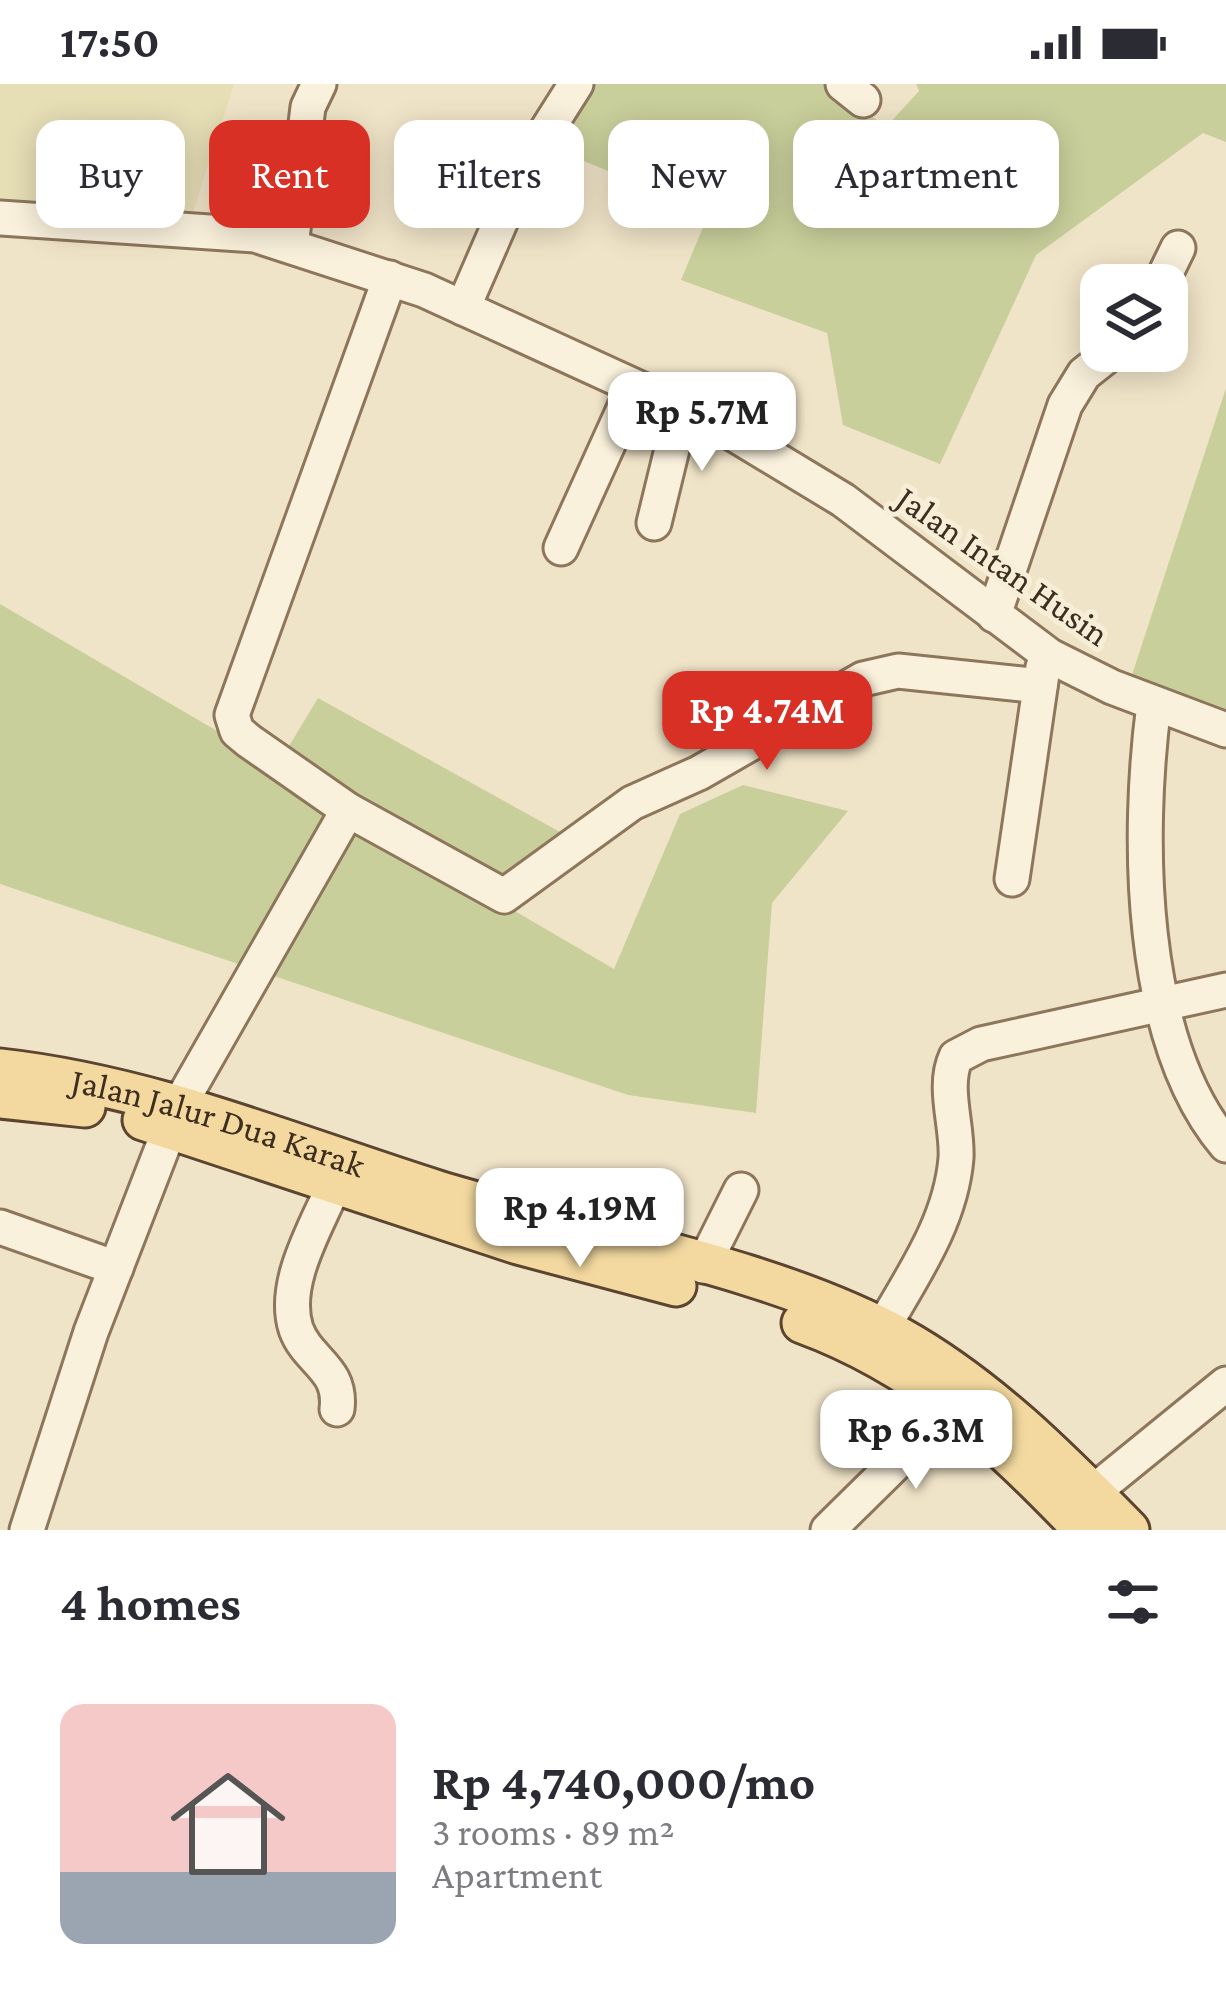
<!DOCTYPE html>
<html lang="en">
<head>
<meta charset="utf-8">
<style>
  body { margin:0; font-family:"Crimson Pro",serif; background:#f2f2f3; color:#2b2b33; height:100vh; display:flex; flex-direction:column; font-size:45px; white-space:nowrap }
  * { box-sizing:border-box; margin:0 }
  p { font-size:39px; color:#7c7c81 }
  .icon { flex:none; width:66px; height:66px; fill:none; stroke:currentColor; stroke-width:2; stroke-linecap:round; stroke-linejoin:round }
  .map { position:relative; height:1446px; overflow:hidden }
  .sheet { display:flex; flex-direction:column; background:#fff; flex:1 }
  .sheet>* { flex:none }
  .banner { position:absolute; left:36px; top:36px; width:1155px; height:108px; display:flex; gap:24px }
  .buttons { position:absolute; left:1080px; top:180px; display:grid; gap:24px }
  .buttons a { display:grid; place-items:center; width:108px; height:108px; border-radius:24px; background:#fff; box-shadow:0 6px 30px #0003; font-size:60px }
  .price { position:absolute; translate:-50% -102px; padding:0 27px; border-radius:24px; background:#fff; color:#222; font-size:39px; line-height:78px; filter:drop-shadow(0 3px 6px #0008) }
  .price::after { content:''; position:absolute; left:50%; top:72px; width:36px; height:27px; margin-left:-18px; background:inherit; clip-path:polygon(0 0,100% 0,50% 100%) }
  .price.on { background:#d93025; color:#fff }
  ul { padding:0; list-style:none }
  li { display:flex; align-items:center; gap:36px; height:300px; padding:0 60px }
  li span { display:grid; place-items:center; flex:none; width:336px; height:240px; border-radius:24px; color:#555 }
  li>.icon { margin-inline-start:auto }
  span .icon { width:144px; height:144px; fill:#fffc; stroke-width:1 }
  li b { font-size:51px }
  h2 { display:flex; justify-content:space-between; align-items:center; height:144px; padding:0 60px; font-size:51px }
  .pill { padding:0 42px; border-radius:24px; background:#fff; box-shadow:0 6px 30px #0003; font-size:42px; line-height:108px }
  .pill.on { background:#d93025; color:#fff }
  .status { display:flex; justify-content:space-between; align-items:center; height:84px; padding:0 60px; background:#fff; direction:ltr }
  .status svg { height:33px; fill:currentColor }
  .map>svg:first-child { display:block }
  .farmland { fill:#e6deb5 }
  .green { fill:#c9cf9b }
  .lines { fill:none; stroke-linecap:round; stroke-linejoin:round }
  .minor-casing { stroke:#8d765c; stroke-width:39 }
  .major-casing { stroke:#5b4430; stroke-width:45 }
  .minor { stroke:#faf1dc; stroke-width:33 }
  .major { stroke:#f3d9a0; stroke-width:39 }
  .labels { text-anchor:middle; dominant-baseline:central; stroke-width:10; stroke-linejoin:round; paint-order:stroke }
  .street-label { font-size:36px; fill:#3d2e20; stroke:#f7eed8 }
</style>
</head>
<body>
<div class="status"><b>17:50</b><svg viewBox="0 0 49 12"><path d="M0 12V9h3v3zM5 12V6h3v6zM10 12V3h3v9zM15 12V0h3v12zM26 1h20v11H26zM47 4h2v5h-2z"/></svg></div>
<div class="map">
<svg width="1226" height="1446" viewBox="0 0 1226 1446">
  <rect width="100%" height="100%" fill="#f0e4c8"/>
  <polygon class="farmland" points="0,0 234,0 192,131 0,120"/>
  <g class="green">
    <polygon points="588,0 828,0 886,43 919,7 916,0 1226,0 1226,58 1203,49 1036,171 940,380 843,341 827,249 681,196 709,129 543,60"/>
    <polygon points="1226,304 1226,628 1224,635 1129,600"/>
    <polygon points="0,520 277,682 318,614 580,759 503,820 614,885 680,730 743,701 848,727 772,819 756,1029 628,1011 0,800"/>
  </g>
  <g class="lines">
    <defs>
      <g id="minor">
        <polyline points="843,0 863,16"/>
        <polyline points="0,134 255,151 424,206 719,341 843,416 1050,572 1112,603 1226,646"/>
        <polyline points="291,162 308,23 319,0"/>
        <polyline points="390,194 232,631 237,647 249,657 348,726 504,812 632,719 699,689 863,595 898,587 1040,602"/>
        <polyline points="1160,201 1178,164"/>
        <polyline points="463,224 526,79 576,0"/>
        <polyline points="654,439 682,324"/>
        <polyline points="561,464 634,303"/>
        <polyline points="994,531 1065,321 1084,290 1113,267"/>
        <path d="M 1154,620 C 1137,750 1137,956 1226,1061"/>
        <polyline points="1012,795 1043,583"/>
        <polyline points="180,1020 348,726"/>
        <path d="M 334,1101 C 317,1142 281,1199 296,1245 C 308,1278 342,1284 337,1325"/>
        <polyline points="0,1143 116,1184"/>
        <polyline points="703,1182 741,1106"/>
        <path d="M 882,1245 C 913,1191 951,1137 956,1074 C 958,1042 942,1003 956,973 L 981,960 L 1226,906"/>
        <polyline points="1092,1409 1226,1300"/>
        <polyline points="27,1446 91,1248 170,1044"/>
        <polyline points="828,1446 956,1320"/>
      </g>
      <g id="major">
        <path id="s1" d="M 0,985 C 154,1002 292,1061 438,1107 C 582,1151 770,1182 899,1253 C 987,1302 1059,1375 1129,1446"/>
        <polyline points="0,1014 85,1023"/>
        <polyline points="143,1036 518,1160 676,1202"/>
        <path d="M 802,1239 C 922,1283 997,1356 1084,1446"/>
      </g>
    </defs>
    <use href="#minor" class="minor-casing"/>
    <use href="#major" class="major-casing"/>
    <use href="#minor" class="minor"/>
    <use href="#major" class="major"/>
  </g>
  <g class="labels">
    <g class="street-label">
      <text transform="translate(1003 482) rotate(35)">Jalan Intan Husin</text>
      <text stroke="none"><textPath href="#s1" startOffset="225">Jalan Jalur Dua Karak</textPath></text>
    </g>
  </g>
</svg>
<div class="buttons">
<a><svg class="icon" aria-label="layers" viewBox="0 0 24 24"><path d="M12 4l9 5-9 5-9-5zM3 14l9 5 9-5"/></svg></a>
</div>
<b class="price" style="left:702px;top:390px">Rp 5.7M</b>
<b class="price on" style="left:767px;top:689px">Rp 4.74M</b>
<b class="price" style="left:580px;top:1186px">Rp 4.19M</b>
<b class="price" style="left:916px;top:1408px">Rp 6.3M</b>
<div class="banner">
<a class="pill">Buy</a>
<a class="pill on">Rent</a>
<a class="pill">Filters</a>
<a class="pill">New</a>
<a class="pill">Apartment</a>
</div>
</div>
<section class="sheet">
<h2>4 homes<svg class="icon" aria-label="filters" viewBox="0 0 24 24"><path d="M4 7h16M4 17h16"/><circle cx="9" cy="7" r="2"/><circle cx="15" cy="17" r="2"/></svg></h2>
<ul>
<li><span style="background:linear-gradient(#f6c9c9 70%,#9aa5b1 0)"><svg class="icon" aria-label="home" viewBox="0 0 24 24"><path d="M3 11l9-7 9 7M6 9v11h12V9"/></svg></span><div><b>Rp 4,740,000/mo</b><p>3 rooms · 89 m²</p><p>Apartment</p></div></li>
</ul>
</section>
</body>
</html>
